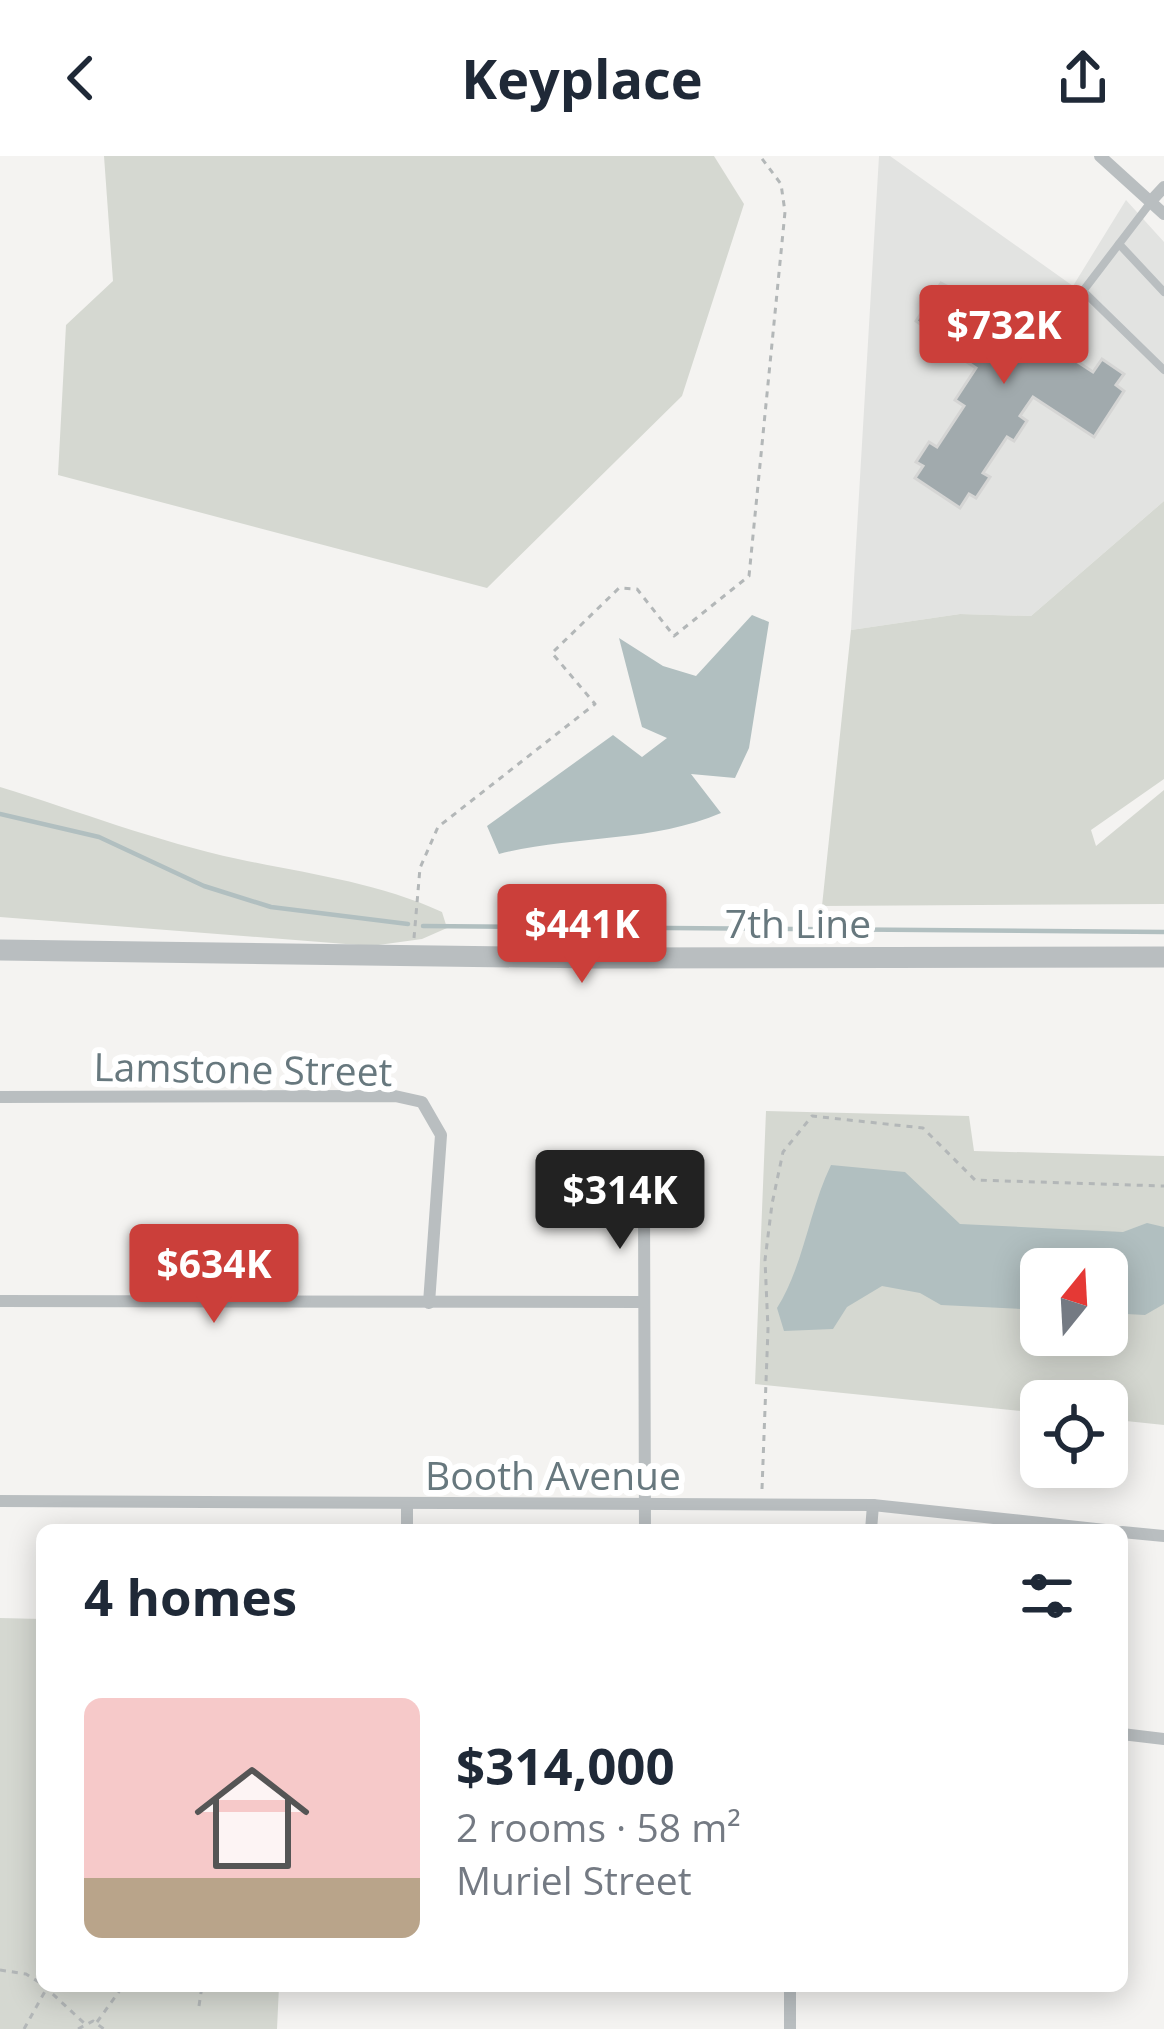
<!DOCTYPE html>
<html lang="en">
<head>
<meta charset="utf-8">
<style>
  body { margin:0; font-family:"Open Sans",sans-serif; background:#f2f2f3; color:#1f2937; height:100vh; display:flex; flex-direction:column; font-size:45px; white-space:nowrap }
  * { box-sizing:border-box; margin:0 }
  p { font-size:39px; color:#747a83 }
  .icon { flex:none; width:66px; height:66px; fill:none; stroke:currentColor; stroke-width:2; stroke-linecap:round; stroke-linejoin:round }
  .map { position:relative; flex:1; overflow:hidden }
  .drawer { position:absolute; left:36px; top:1368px; width:1092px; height:468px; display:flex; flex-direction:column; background:#fff; border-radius:18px; box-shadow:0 6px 30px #0003 }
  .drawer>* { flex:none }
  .needle { width:78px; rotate:18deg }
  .tools { position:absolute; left:1020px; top:1092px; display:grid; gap:24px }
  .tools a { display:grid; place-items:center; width:108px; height:108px; border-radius:18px; background:#fff; box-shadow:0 6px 30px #0003; font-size:60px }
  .price { position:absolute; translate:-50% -102px; padding:0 27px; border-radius:12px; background:#cb3f3a; color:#fff; font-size:39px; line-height:78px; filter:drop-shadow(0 3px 6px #0008) }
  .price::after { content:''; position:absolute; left:50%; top:72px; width:36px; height:27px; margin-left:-18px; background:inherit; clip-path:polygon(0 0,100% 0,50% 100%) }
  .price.current { background:#222; color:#fff }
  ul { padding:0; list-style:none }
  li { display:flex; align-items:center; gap:36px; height:300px; padding:0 48px }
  li span { display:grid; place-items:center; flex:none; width:336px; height:240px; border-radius:18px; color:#555 }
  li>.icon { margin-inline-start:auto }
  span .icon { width:144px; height:144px; fill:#fffc; stroke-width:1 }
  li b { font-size:51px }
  h2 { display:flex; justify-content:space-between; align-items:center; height:144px; padding:0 48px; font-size:51px }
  header { display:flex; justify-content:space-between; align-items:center; height:156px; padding:0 48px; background:#fff; font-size:54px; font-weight:700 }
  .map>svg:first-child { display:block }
  .built { fill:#e2e3e1 }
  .green { fill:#d5d8d1; fill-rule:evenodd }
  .water { fill:#b1bfc0 }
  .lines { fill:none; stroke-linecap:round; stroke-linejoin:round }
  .stream { stroke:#b1bfc0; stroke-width:4.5 }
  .building { fill:#a1aaad; stroke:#d5d5d4; stroke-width:3 }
  .path { stroke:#b3b7b8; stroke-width:3; stroke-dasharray:6 6; stroke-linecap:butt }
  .service { stroke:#b9bec0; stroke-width:8 }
  .minor { stroke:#b9bec0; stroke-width:12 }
  .tertiary { stroke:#b9bec0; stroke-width:21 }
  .labels { text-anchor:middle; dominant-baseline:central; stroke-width:12; stroke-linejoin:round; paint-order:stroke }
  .street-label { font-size:39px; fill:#67787e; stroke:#fff }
</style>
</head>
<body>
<header><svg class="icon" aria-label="back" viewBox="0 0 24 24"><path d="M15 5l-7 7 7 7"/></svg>Keyplace<svg class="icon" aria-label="share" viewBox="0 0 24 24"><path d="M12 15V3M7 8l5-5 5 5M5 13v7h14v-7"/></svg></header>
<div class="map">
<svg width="1164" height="1873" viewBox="0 0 1164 1873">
  <rect width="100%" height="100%" fill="#f4f3f1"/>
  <polygon class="built" points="879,0 890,0 1073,130 1126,44 1164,86 1164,345 1031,460 960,458 851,474"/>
  <g class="green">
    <polygon points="104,0 714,0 744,48 682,240 487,432 58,319 66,169 113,125"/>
    <polygon points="1164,345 1164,623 1091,674 1096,690 1164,634 1164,748 822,750 851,474 960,458 1031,460"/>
    <path d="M 0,631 C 78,655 158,686 238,703 C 308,718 376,726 442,756 L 447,772 L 422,783 L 371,790 L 0,761 Z"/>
    <path d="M 766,955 L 969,960 L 974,995 L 1164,1000 L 1164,1269 L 1107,1263 L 1107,1245 L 1041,1245 L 1041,1257 L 755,1228 ZM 1041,1113 L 1107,1113 L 1107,1179 L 1041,1179 Z"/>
    <polygon points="0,1462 42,1463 42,1830 279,1830 277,1873 0,1873"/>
  </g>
  <g class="water">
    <path d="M 752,459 L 769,466 L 749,592 L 735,622 L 691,618 L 721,657 C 651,687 572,679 499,698 L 487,670 L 613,579 L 642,601 L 667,582 L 642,571 L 619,482 L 663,510 L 696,520 Z"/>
    <path d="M 831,1009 L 905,1016 L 960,1068 L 1123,1076 L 1147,1067 L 1164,1071 L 1164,1148 L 1145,1159 L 1107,1157 L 1107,1113 L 1041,1113 L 1041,1154 L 941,1149 L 920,1137 L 882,1130 L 847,1151 L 833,1173 L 784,1175 L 777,1152 C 804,1109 809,1054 831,1009 Z"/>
  </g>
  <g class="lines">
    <g class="stream">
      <polyline points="0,658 99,681 204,730 271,751 408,768"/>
      <polyline points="423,770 1164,776"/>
    </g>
  </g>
  <polygon class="building" points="941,127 986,151 989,146 1019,166 1027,153 1070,182 1061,195 1093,216 1102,203 1124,218 1116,229 1124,235 1094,281 1033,241 1020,260 1027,265 1014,285 1007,281 983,317 990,321 976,342 969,338 960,352 915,322 923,310 916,306 929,286 937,291 964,250 955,244 976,212 929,181 932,176 916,165"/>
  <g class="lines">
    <g class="path">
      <polyline points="414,782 420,712 438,671 595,548 552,497 619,432 637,433 674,480 749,420 785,56 781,28 760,0"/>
      <polyline points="762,1333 768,1173 765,1104 772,1048 783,996 812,960 923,972 975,1024 1164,1030"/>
      <polyline points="303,1374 303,1367"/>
      <polyline points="0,1814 26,1818 42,1828"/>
      <polyline points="44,1830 84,1867"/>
      <polyline points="199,1850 202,1830"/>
      <polyline points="97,1866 123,1830"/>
      <polyline points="24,1873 48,1830"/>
      <polyline points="78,1873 93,1865 104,1873"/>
    </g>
    <g class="service">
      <polyline points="1151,46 1083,135 1164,214"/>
      <polyline points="1119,88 1164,136"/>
    </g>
    <g class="minor">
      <polyline points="1100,0 1164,58"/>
      <polyline points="1151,45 1164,31"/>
      <polyline points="0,941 395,940 422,946 441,979 429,1147"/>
      <polyline points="644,1046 645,1374"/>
      <polyline points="0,1145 643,1146"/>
      <polyline points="0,1345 873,1349 1105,1374"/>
      <polyline points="407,1374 407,1349"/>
      <polyline points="871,1374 873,1349"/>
      <polyline points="1122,1376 1164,1380"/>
      <polyline points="1122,1578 1164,1583"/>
      <polyline points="790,1873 790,1830"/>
    </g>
    <polyline class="tertiary" points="0,794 593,802 1164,801"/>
  </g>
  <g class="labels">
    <g class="street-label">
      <text x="798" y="766">7th Line</text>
      <text transform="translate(243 912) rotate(1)">Lamstone Street</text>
      <text x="553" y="1318">Booth Avenue</text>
    </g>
  </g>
</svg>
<div class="tools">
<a><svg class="needle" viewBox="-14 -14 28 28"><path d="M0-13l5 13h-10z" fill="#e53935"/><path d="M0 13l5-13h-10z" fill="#747a83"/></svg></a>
<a><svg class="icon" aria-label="locate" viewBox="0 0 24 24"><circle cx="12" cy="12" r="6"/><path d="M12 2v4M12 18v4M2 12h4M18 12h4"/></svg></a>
</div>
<b class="price" style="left:1004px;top:231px">$732K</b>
<b class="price" style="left:582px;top:830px">$441K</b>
<b class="price current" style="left:620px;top:1096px">$314K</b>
<b class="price" style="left:214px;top:1170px">$634K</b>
<section class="drawer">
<h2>4 homes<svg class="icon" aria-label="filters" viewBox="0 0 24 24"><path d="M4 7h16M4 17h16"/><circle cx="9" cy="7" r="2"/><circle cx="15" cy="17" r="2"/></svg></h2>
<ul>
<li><span style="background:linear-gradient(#f6c9c9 75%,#b9a48a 0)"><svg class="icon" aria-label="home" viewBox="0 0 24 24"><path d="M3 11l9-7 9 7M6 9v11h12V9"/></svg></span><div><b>$314,000</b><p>2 rooms · 58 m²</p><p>Muriel Street</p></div></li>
</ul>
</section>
</div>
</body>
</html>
